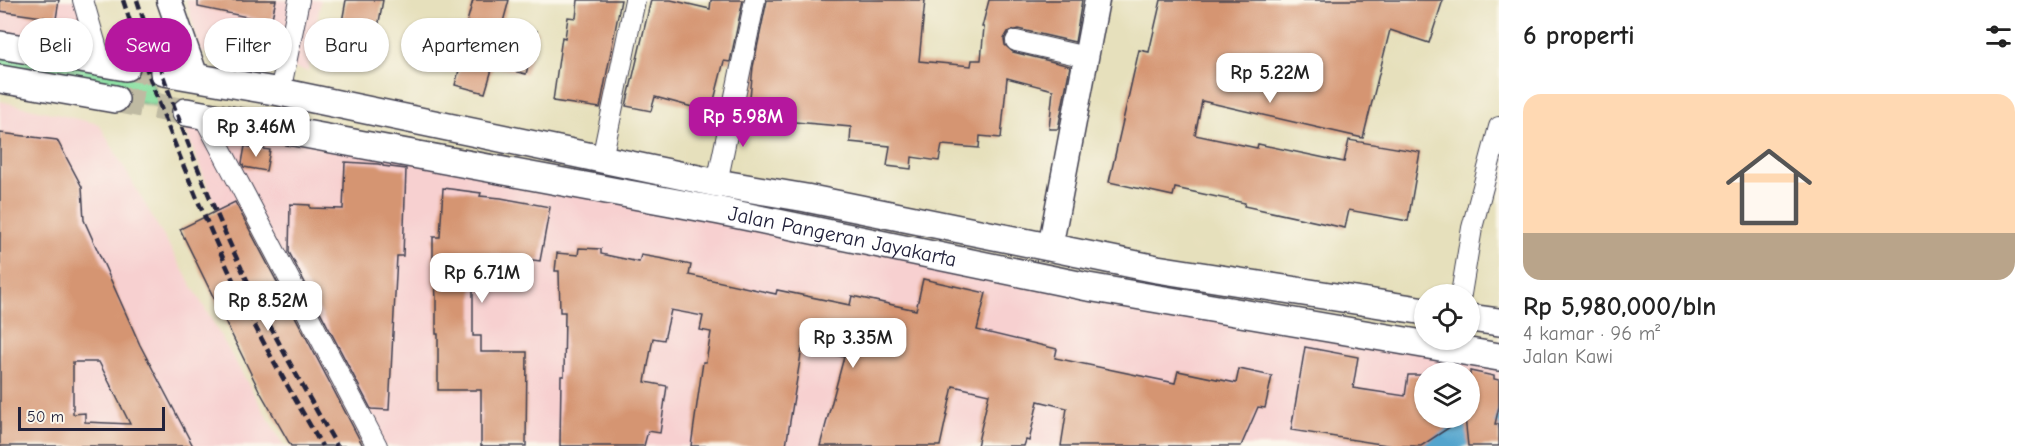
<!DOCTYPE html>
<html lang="id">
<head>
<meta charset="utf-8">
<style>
  body { margin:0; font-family:"Comic Neue",sans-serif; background:#f6f6f6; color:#222; height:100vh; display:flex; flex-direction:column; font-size:22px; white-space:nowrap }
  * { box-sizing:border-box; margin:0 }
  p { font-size:20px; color:#767676 }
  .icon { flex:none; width:33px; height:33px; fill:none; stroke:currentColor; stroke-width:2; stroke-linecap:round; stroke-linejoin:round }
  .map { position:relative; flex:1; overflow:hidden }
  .details { display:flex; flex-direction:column; background:#fff; width:540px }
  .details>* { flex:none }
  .banner { position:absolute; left:18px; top:18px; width:570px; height:54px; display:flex; gap:12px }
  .fabs { position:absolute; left:1414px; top:284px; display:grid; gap:12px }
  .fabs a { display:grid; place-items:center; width:66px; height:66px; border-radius:50%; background:#fff; box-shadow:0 2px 4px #0004; font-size:30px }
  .scale { position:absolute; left:18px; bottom:15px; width:147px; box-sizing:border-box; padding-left:6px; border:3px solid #22223b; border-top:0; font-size:16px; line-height:21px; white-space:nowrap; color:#22223b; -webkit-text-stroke:4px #fbf7ec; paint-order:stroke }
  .price { position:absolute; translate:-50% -51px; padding:0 14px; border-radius:12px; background:#fff; color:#222; font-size:20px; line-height:39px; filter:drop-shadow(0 2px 3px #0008) }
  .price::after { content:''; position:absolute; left:50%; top:36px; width:18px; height:14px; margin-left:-9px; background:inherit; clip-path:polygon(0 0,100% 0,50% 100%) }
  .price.active { background:#b5179e; color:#fff }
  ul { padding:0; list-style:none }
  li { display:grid; align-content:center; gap:12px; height:318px; padding:0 24px }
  li span { display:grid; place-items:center; height:186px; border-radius:18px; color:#555 }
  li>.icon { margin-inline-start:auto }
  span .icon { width:108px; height:108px; fill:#fffc; stroke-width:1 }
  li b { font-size:26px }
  h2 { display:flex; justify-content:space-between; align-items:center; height:72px; padding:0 24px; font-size:26px }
  .chip { padding:0 21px; border-radius:27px; background:#fff; box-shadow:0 2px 4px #0004; font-size:21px; line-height:54px }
  .chip.active { background:#b5179e; color:#fff }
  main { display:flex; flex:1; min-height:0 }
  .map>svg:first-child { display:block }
  .built { fill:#f7d0d0; fill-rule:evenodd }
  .green { fill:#8ce0a3; stroke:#57816f; stroke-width:1.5 }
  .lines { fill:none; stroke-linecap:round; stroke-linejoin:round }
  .river { stroke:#52a4cd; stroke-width:34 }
  .building { fill:#d59572; fill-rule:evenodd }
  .secondary-tunnel { stroke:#bfbaa2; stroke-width:27; stroke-dasharray:27 14; stroke-linecap:butt }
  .minor-casing { stroke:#3f3e4e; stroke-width:22 }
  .tertiary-casing { stroke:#3f3e4e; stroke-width:27 }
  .secondary-casing { stroke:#3f3e4e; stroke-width:30 }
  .minor { stroke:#fff; stroke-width:20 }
  .tertiary { stroke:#fff; stroke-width:24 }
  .secondary { stroke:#fff; stroke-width:27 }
  .rail { stroke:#22223b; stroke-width:4.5; stroke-dasharray:9 4.5; stroke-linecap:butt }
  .labels { text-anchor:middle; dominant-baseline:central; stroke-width:4.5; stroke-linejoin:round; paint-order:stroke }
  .street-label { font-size:21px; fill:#22223b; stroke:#fbf7ec }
</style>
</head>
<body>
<main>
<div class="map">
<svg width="1499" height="446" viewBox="0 0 1499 446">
  <rect width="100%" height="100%" fill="#fbf7ec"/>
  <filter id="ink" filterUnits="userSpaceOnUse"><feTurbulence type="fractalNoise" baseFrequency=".0167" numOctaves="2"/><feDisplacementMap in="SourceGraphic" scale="12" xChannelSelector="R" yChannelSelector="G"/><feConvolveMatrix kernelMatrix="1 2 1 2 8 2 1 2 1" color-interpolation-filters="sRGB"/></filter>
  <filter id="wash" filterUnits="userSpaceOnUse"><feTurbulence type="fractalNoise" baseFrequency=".008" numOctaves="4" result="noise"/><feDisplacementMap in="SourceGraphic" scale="24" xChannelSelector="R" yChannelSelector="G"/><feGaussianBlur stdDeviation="1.35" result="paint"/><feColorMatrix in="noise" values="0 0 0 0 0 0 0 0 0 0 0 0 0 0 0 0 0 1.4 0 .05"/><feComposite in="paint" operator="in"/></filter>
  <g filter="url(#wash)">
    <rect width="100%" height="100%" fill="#e6e0bc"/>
    <g class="built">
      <polygon points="0,0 91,0 101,63 0,44"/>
      <polygon points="186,0 321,0 308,71 201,52"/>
      <polygon points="0,101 99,124 284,446 0,446"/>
      <path d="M 177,110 L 1499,357 L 1499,434 L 1445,446 L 339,446 L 238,262 ZM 1425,372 L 1470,372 L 1470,417 L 1425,417 Z"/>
    </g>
    <polygon class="green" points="0,45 147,70 162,107 0,76"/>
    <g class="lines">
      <polyline class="river" points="1433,446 1487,414 1499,415"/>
    </g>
    <g id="blocks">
      <g class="building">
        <polygon points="0,0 59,0 56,19 0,11"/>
        <polygon points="198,0 276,0 271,22 198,7"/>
        <polygon points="346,0 383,0 374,50 338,44"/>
        <polygon points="473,0 509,0 503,22 537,31 526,74 493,66 485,93 455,85 461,63 456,62"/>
        <polygon points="578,0 621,0 600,108 553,101 562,37 565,38 568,17 576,18"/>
        <polygon points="651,0 671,0 710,9 711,0 743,0 730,62 724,61 711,112 655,97 651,111 626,106"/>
        <polygon points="767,0 925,0 919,61 971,66 972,60 981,60 984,27 982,27 989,0 1082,0 1075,42 1018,29 1008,32 1004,39 1005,45 1013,52 1070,66 1058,129 1049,129 1053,90 1007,78 1001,138 980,136 979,148 942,145 939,161 912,157 911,169 887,166 890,146 850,142 851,127 748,118 753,67"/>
        <polygon points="1161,0 1443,0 1429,43 1390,30 1363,138 1202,101 1195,135 1257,148 1258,144 1344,162 1349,140 1420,152 1408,221 1349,210 1345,228 1244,206 1245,203 1175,188 1173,196 1109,182 1139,50 1149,52"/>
        <path d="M 0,133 L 57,140 L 82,187 L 84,220 L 140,345 L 193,446 L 0,446 ZM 73,362 L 99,362 L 130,424 L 85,422 L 85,413 L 73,414 Z"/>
        <polygon points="245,146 270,150 266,171 244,167 242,163"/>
        <polygon points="345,162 378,164 383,165 383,166 406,169 403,256 397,256 389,410 371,409 289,252 290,204 310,205 310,208 343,209"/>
        <polygon points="443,188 481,193 480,196 501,198 550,207 540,261 491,254 491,286 473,286 473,336 481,336 481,352 527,352 526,446 481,446 481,390 438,390 438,334 436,334 436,298 435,283 433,283 433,237 440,237"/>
        <polygon points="235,202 363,446 291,446 259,390 180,229"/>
        <polygon points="579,248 601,249 601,254 639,262 641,255 664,259 691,265 689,275 776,294 777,290 850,305 852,296 916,310 923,279 986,293 977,330 1057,349 1055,358 1175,383 1178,371 1236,383 1239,369 1272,376 1265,408 1258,407 1241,446 1061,446 1067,408 1038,401 1029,441 1026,440 1024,446 977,446 989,394 953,386 940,446 820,446 844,357 802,348 786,446 691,446 703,362 706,362 711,332 700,330 703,316 671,310 664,340 653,338 645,382 667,386 660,433 648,431 644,446 560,446 561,376 564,376 565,312 560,312 559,271 555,271 557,253 578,255"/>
        <polygon points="1305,347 1358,357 1353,388 1405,396 1408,375 1425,375 1425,417 1470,417 1470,371 1494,376 1494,379 1499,380 1499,407 1495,424 1499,424 1499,446 1468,446 1465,417 1421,446 1393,446 1291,430"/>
      </g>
    </g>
  </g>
  <g filter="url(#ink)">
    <use href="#blocks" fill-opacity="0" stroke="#3f3e4e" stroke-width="1.5"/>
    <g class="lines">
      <g class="secondary-tunnel">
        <polyline points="126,67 164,72"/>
        <polyline points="115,99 186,112"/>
      </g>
      <defs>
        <g id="minor">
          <polyline points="83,0 101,63"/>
          <polyline points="1016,41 1086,57"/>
          <polyline points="280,92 299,0"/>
          <polyline points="203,115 377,446"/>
          <polyline points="602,159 635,0"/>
          <polyline points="717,183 755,0"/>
          <polyline points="1461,294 1472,228 1499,127"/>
        </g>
        <g id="tertiary">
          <polyline points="169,0 196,77"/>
          <polyline points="1050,248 1097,0"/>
        </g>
        <g id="secondary">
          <polyline points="0,45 126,67"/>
          <polyline points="164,72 280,92 717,183 806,198 1157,269 1425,311"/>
          <polyline points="0,79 115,99"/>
          <path id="s1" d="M 186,112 L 720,211 L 1088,287 L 1499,357"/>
          <polyline points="1470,318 1499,322"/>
        </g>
      </defs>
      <use href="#minor" class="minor-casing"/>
      <use href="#tertiary" class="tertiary-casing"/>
      <use href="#secondary" class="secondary-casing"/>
      <use href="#minor" class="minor"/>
      <use href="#tertiary" class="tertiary"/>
      <use href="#secondary" class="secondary"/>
      <g class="rail">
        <path d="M 123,0 C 158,107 200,212 249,314 C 271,359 297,402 322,446"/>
        <path d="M 137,0 C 172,105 211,211 262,310 C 285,356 311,401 337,446"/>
      </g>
    </g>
  </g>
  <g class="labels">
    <g class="street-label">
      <text stroke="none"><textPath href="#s1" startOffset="668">Jalan Pangeran Jayakarta</textPath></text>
    </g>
  </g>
</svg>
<div class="fabs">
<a><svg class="icon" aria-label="locate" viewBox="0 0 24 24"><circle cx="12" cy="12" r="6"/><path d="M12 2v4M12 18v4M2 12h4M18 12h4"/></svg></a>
<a><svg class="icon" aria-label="layers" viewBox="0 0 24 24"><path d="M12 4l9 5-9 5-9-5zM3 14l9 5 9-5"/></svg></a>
</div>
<div class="scale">50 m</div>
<b class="price" style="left:1270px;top:104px">Rp 5.22M</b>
<b class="price active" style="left:743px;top:148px">Rp 5.98M</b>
<b class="price" style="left:256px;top:158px">Rp 3.46M</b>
<b class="price" style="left:482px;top:304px">Rp 6.71M</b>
<b class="price" style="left:268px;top:332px">Rp 8.52M</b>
<b class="price" style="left:853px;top:369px">Rp 3.35M</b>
<div class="banner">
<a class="chip">Beli</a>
<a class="chip active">Sewa</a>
<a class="chip">Filter</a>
<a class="chip">Baru</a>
<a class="chip">Apartemen</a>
</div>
</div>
<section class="details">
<h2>6 properti<svg class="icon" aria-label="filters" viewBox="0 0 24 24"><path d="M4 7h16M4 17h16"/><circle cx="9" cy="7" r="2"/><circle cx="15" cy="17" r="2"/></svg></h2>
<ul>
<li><span style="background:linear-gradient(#ffd9b3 75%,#b9a48a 0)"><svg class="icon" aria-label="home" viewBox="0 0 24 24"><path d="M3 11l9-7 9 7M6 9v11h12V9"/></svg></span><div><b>Rp 5,980,000/bln</b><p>4 kamar · 96 m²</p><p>Jalan Kawi</p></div></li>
</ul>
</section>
</main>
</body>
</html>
